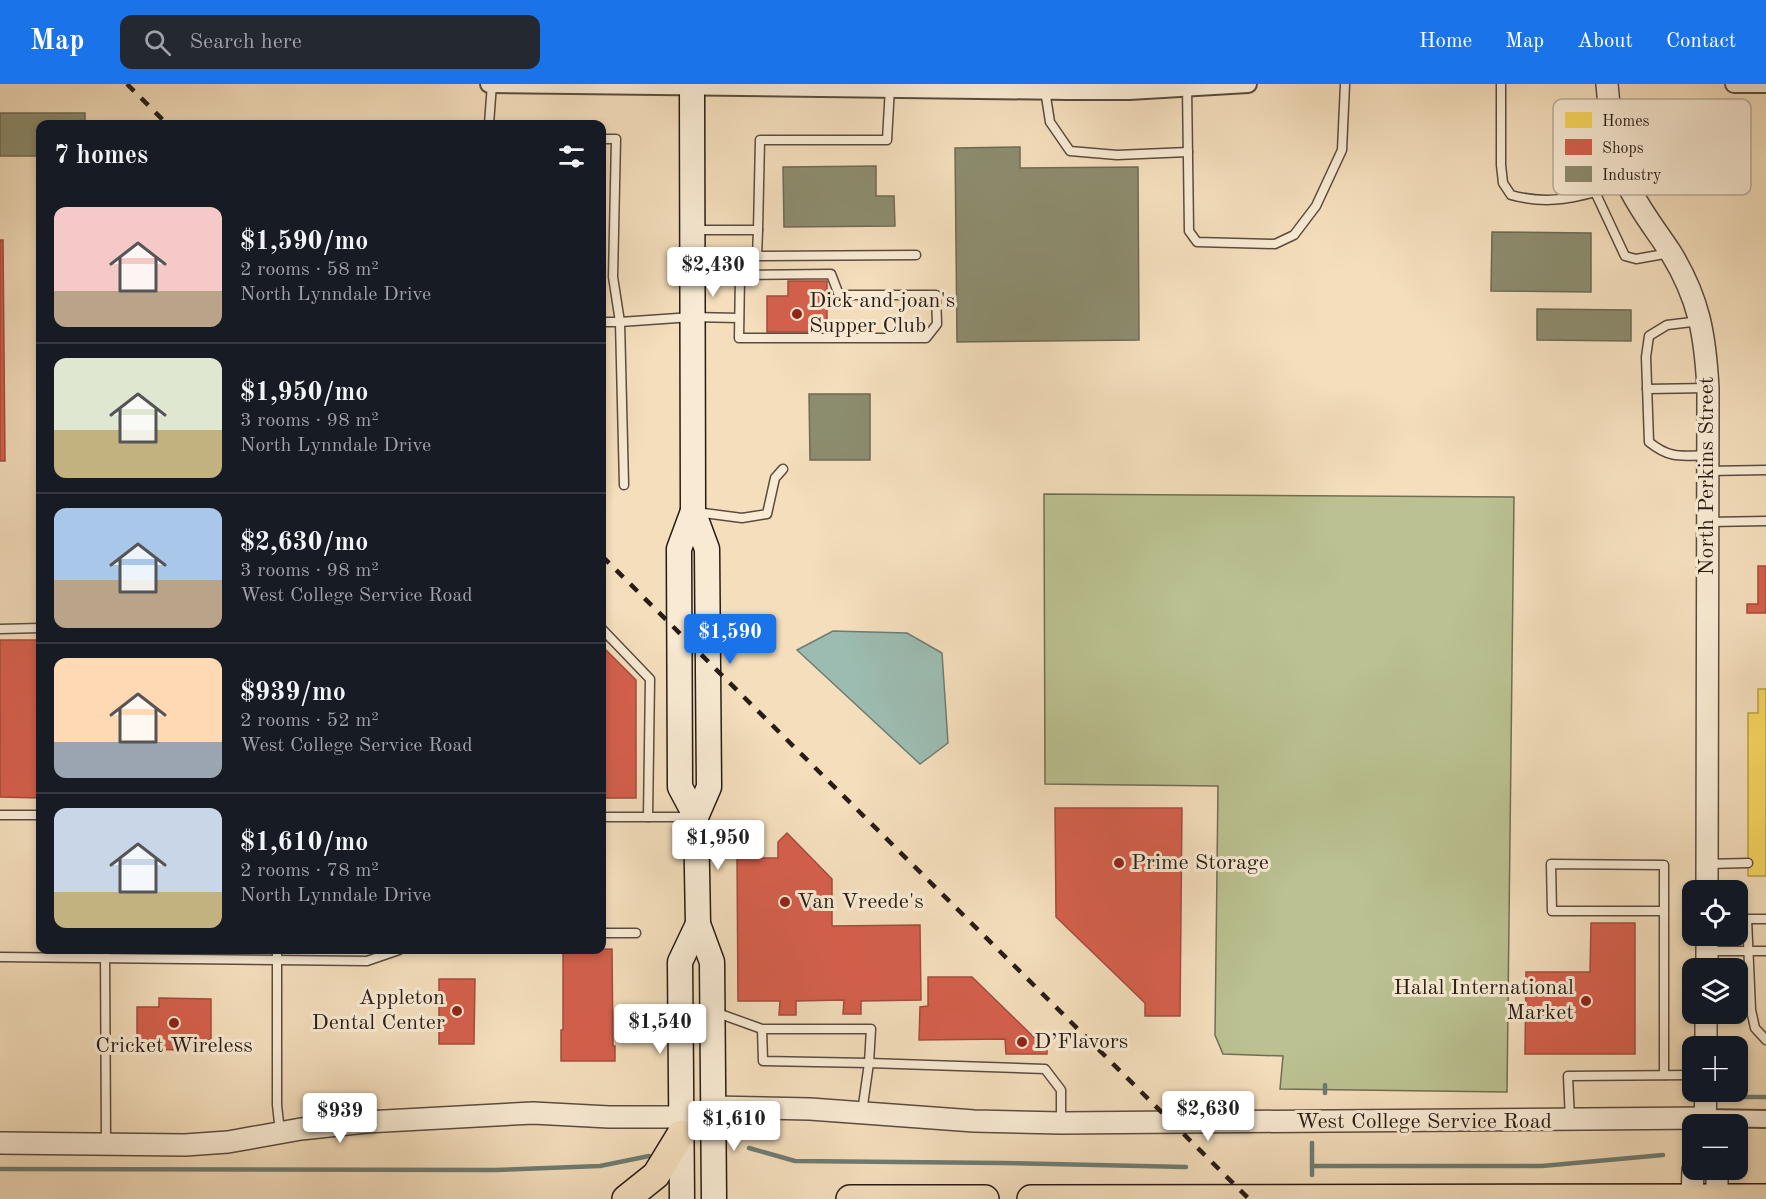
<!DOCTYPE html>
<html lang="en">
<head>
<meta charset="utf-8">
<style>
  body { margin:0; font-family:"Old Standard TT",serif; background:#242831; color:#f1f3f6; height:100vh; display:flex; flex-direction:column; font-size:22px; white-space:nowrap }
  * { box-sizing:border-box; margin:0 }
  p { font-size:20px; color:#9ea1a6 }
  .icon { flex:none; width:33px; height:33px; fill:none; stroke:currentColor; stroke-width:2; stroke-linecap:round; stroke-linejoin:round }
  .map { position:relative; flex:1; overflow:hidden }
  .sheet { position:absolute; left:36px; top:36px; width:570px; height:834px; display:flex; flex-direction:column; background:#171b24; border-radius:12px; box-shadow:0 3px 9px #0003 }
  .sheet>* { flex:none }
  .fabs { position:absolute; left:1682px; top:796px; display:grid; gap:12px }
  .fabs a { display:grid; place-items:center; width:66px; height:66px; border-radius:12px; background:#171b24; box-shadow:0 3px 9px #0003; font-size:30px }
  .price { position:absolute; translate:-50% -51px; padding:0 14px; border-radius:6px; background:#fff; color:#222; font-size:20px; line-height:39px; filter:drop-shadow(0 2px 3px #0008) }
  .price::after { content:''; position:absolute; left:50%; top:36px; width:18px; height:14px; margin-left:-9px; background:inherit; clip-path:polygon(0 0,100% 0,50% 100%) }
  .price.selected { background:#1a73e8; color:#fff }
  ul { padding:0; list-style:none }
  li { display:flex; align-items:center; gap:18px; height:150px; padding:0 18px }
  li+li { border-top:2px solid #363941 }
  li span { display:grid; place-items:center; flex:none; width:168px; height:120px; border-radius:12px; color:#555 }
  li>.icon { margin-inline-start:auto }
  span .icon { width:72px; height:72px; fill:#fffc; stroke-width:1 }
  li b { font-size:26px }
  h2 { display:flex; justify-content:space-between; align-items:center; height:72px; padding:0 18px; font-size:26px }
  header { display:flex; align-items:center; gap:36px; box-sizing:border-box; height:84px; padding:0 30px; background:#1a73e8; color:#fff }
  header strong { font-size:28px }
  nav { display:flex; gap:33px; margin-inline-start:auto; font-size:21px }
  .search { width:420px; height:54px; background:#242831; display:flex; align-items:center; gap:15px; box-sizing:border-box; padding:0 21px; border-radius:12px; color:#9ea1a6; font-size:22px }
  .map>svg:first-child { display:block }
  .green { fill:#bbc191; stroke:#726e54; stroke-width:1.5 }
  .water { fill:#9cbcb1; stroke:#6e7c73; stroke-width:1.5 }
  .homes { fill:#f6d55c; stroke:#b89e47; stroke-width:1.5 }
  .shops { fill:#d6604d; stroke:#a24c3c; stroke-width:1.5 }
  .industry { fill:#8c8c6e; stroke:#6e6a54; stroke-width:1.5 }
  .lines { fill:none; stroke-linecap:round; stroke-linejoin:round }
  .stream { stroke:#6e7c73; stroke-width:4.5 }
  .service-casing { stroke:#5b4c40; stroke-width:11 }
  .minor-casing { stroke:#5b4c40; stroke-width:20 }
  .tertiary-casing { stroke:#5b4c40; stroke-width:24 }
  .secondary-casing { stroke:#281c16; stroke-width:27 }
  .primary-casing { stroke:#281c16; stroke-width:30 }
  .service { stroke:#f8ead3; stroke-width:8 }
  .minor { stroke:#f8ead3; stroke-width:16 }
  .tertiary { stroke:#f8ead3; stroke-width:21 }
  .secondary { stroke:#f8ead3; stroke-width:24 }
  .primary { stroke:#f4debc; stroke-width:27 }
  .rail { stroke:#281c16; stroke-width:4.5; stroke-dasharray:10 10; stroke-linecap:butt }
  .poi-dot { fill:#8f2418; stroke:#f8ead3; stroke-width:2 }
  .labels { text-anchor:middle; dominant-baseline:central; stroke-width:6; stroke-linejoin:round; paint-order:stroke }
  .poi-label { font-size:22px; fill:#281c16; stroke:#f8ead3; text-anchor:start }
  .street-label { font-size:22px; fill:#281c16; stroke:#f8ead3 }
  .key { fill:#f8ead3; stroke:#baac9a; stroke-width:1.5 }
  .key-label { font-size:16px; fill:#281c16 }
</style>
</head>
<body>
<header>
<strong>Map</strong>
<div class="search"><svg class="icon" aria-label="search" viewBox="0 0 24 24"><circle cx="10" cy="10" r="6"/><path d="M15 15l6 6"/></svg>Search here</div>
<nav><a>Home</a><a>Map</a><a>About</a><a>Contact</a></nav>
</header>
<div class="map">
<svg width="1766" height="1115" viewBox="0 0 1766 1115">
  <rect width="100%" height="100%" fill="#f4debc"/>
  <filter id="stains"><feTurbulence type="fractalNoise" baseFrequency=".00333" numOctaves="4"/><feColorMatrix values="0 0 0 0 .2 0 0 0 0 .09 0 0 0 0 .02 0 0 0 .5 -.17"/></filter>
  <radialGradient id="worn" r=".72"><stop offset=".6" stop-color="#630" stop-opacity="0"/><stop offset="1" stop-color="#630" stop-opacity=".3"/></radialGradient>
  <polygon class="green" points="1044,410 1514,413 1507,1008 1280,1005 1283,972 1223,970 1215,951 1218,702 1045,700"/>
  <polygon class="water" points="833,547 907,549 942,569 948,659 920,680 797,566"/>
  <polygon class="homes" points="1758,605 1766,605 1766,792 1748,792 1748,629 1758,629"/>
  <g class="shops">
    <polygon points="0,156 3,156 5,377 0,377"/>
    <polygon points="788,197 827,197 827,248 767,248 767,212 788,212"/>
    <polygon points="1758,482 1766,482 1766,529 1747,529 1747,520 1758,520"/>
    <polygon points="0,556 40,556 40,714 0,713"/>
    <polygon points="602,562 636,596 636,714 602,714"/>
    <polygon points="1055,724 1182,724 1180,932 1145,932 1145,919 1056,833"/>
    <polygon points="787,749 832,795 832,842 920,841 921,916 861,917 861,930 843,930 844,916 796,917 796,931 779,931 780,917 738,917 737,774 778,774 778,758"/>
    <polygon points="1591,839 1635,839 1635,970 1525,970 1526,888 1590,888"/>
    <polygon points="612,865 613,962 615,962 615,977 561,977 561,946 563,946 563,866"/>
    <polygon points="928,893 972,893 1047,966 1047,970 1006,970 1005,955 919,956 920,923 928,922"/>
    <polygon points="439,895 475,895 474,960 439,960"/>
    <polygon points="159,914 211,915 211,956 183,955 183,966 137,965 137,923 159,923"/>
  </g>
  <g class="industry">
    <polygon points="0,29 85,29 85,40 40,40 40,72 0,72"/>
    <polygon points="1020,63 1020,84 1138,83 1139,256 957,258 955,64"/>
    <polygon points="876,82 876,112 894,112 895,142 784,143 783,83"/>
    <polygon points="1492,148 1591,149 1591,208 1491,207"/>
    <polygon points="1537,225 1631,226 1631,257 1537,256"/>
    <polygon points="809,310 870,310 870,376 810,376"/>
  </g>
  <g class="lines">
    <g class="stream">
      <polyline points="1325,1001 1325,1009"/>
      <polyline points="1732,1013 1766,1013"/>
      <polyline points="1312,1059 1312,1091"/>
      <polyline points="749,1064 795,1077 1002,1079 1186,1083"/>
      <polyline points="1312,1082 1542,1082 1663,1071"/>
      <polyline points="0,1085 495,1086 600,1082 649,1072"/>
    </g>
    <defs>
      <g id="service">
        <path d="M 1501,0 L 1501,81 L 1503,99 L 1511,111 C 1554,123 1585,111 1627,99"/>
        <polyline points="1187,3 1189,147 1197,158 1275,160 1294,151 1316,122 1342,66 1345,0"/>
        <polyline points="1045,6 1050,38 1070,67 1117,71 1188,68"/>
        <polyline points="489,40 492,0"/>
        <polyline points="602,55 616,55 613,193 620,238 692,233 739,234"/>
        <polyline points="1595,108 1625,172 1636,175 1670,169"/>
        <polyline points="694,146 758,146 760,56 887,56 890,3"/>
        <polyline points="758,146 757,172 916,171"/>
        <polygon points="831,190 839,211 936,211 937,240 926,254 739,254 740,191"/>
        <path d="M 1700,237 L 1667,241 L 1649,252 L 1646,273 L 1649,358 C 1670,375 1681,372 1707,371"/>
        <polyline points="602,238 620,238 624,401"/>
        <polyline points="1647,305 1708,304"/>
        <polyline points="1707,387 1766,386"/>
        <polyline points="696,428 742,434 767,430 775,394 783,385"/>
        <polyline points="1709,438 1766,437"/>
        <polyline points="0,545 40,544"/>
        <polyline points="602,545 650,595 648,733"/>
        <polyline points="0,731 40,731"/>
        <polyline points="602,733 694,733"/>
        <polyline points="1707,780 1748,779"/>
        <polyline points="1664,827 1664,781 1551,780 1552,827 1664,827 1664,991"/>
        <polyline points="1766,835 1747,835 1751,926 1755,944 1766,956"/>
        <polyline points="602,849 636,849"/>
        <polyline points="105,866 106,1060"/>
        <polyline points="277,866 277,1021 280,1048"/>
        <polyline points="1707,867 1766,867"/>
        <polyline points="0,873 367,877 399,866"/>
        <polyline points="683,927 712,927 762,945 871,945 869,979 763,977 762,945"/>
        <polyline points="862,1028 869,979 1045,985 1061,1006 1061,1038"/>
        <polyline points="1570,1036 1568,992 1692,991"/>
      </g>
      <g id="minor">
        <polyline points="489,0 1068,7 1129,7 1248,0"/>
        <polyline points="1734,0 1766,0"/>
        <polyline points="1705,1034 1766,1035"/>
      </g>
      <g id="tertiary">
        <path d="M 1607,0 C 1610,33 1613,68 1627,99 C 1638,124 1656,146 1671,169 C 1699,215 1705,250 1708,304 L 1707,807"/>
        <polyline points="1707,885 1707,852"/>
        <polyline points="1706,963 1706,930"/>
        <polyline points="712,1023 810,1025 974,1037 1061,1039 1705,1034"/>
        <polyline points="1703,1041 1705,1034 1706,1008"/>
        <polyline points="0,1059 185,1061 228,1058 301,1045 366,1038 533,1029 609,1033 682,1033"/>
        <polyline points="1717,1086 1717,1115"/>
        <polyline points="1692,1115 1693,1086"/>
      </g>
      <g id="secondary">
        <polyline points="692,0 693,427 707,465 709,703 696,733 698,840 712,878 714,1115"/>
        <polyline points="693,427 679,465 680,703 696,733"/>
        <polyline points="682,1115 680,878 698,840"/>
      </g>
      <g id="primary">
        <polyline points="626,1115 656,1091 681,1050"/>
        <polyline points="850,1115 985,1115"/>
        <polyline points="1031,1115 1766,1114"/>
      </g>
    </defs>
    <use href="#service" class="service-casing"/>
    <use href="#minor" class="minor-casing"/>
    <use href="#tertiary" class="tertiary-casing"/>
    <use href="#secondary" class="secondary-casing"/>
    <use href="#primary" class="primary-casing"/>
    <use href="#service" class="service"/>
    <use href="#minor" class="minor"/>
    <use href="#tertiary" class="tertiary"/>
    <use href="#secondary" class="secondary"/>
    <use href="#primary" class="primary"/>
    <g class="rail">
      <polyline points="127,0 167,40"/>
      <polyline points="602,472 1249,1115"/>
    </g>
  </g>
  <g class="poi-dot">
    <circle cx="797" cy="230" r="6"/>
    <circle cx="1119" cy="779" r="6"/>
    <circle cx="785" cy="818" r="6"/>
    <circle cx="1586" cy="917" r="6"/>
    <circle cx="457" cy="927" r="6"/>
    <circle cx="174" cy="939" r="6"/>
    <circle cx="1022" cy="958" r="6"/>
  </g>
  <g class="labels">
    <g class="poi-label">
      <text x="809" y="217">Dick and joan's<tspan x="809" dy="25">Supper Club</tspan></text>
      <text x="1131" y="779">Prime Storage</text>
      <text x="797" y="818">Van Vreede's</text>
      <text x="1574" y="904" text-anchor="end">Halal International<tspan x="1574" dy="25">Market</tspan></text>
      <text x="445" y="914" text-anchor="end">Appleton<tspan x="445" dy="25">Dental Center</tspan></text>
      <text x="1034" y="958">D’Flavors</text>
      <text x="174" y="962" text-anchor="middle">Cricket Wireless</text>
    </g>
    <g class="street-label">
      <text transform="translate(1707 392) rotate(-90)">North Perkins Street</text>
      <text x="1424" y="1038">West College Service Road</text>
    </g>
  </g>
  <rect x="1553" y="15" width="198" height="96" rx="9" class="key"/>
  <rect x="1565" y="28" width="27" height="16" fill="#f6d55c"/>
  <rect x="1565" y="55" width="27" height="16" fill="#d6604d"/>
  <rect x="1565" y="82" width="27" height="16" fill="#8c8c6e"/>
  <g class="key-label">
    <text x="1602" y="42">Homes</text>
    <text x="1602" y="69">Shops</text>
    <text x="1602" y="96">Industry</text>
  </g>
  <rect width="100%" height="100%" filter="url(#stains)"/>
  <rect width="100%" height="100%" fill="url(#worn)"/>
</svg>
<div class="fabs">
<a><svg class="icon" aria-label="locate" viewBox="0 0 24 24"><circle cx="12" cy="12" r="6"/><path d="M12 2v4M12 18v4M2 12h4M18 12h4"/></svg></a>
<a><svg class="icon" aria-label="layers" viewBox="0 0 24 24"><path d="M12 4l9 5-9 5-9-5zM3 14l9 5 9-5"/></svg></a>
<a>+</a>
<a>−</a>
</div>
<b class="price" style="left:713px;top:214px">$2,430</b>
<b class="price selected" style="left:730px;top:581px">$1,590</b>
<b class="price" style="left:718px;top:787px">$1,950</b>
<b class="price" style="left:660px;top:971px">$1,540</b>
<b class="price" style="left:1208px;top:1058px">$2,630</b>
<b class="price" style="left:340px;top:1060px">$939</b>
<b class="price" style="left:734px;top:1068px">$1,610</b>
<section class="sheet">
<h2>7 homes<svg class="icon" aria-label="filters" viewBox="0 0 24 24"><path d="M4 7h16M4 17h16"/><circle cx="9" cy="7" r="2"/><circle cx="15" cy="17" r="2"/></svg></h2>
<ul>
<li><span style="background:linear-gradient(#f6c9c9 70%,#b9a48a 0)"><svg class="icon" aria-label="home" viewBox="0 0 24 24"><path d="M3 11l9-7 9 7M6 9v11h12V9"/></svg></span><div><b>$1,590/mo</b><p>2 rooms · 58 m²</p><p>North Lynndale Drive</p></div></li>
<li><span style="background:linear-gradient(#dfe7d0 60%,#c2b280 0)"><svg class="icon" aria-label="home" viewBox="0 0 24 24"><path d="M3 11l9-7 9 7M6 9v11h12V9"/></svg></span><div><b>$1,950/mo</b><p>3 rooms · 98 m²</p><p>North Lynndale Drive</p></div></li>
<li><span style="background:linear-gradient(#a9c7e8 60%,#b9a48a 0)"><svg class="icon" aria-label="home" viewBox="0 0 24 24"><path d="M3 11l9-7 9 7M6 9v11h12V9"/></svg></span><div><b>$2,630/mo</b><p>3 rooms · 98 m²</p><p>West College Service Road</p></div></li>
<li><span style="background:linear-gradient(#ffd9b3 70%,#9aa5b1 0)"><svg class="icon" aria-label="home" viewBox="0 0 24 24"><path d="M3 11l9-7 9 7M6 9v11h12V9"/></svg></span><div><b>$939/mo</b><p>2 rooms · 52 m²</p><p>West College Service Road</p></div></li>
<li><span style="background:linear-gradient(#c9d6e8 70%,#c2b280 0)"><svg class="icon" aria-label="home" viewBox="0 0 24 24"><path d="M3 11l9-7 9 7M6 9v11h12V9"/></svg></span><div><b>$1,610/mo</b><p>2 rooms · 78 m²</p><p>North Lynndale Drive</p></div></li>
</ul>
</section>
</div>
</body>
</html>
